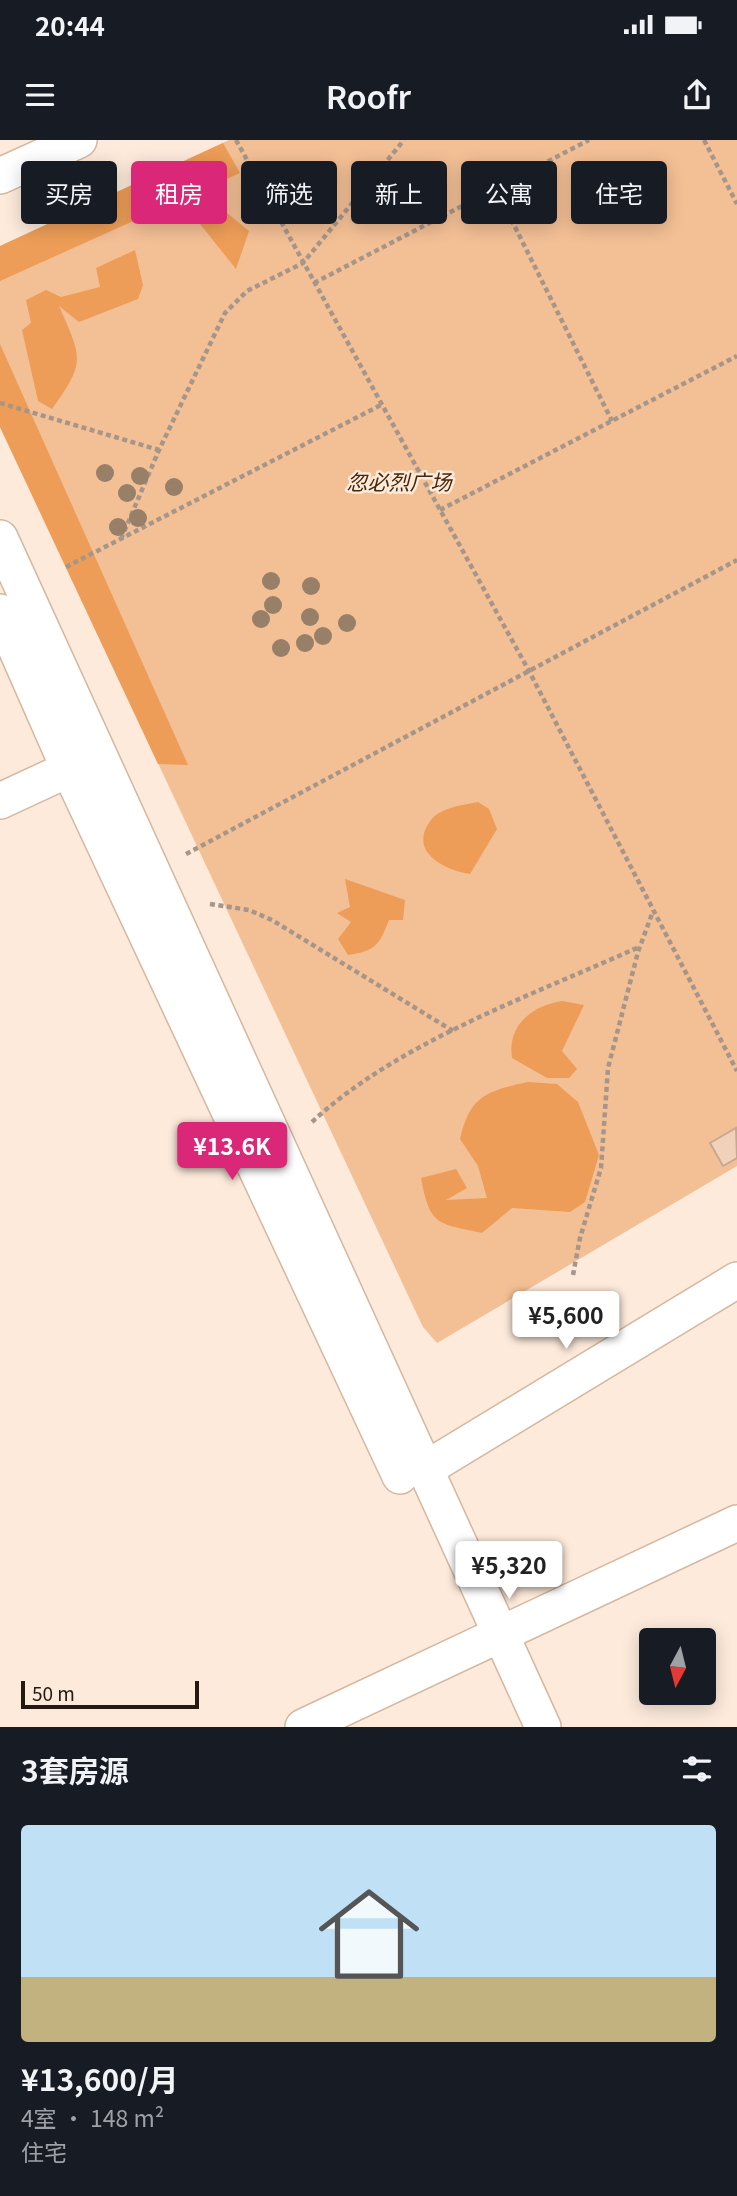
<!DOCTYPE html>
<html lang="zh">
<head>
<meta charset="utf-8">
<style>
  body { margin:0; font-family:Georgia,"Noto Sans SC",serif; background:#20242c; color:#f1f3f6; height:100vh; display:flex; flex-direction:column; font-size:26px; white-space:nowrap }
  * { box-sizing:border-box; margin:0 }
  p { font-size:23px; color:#9ea1a6 }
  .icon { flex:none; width:38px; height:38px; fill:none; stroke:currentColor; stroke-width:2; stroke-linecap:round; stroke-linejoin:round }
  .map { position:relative; height:1587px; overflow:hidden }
  .side { display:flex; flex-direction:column; background:#171b24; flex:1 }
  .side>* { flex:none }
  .banner { position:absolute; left:21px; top:21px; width:696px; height:63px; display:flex; gap:14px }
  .needle { width:46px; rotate:187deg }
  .tools { position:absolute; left:639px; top:1488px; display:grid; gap:14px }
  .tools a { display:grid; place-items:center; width:77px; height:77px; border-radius:7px; background:#171b24; box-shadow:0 4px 18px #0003; font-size:35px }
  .scale { position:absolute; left:21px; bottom:18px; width:178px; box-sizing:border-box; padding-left:7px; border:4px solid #251a11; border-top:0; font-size:19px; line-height:24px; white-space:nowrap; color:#251a11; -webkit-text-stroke:5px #fdeadb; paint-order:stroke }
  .price { position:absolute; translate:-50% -60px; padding:0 16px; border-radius:7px; background:#fff; color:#222; font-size:23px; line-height:46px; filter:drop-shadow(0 2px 4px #0008) }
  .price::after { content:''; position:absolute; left:50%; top:42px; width:21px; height:16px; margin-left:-10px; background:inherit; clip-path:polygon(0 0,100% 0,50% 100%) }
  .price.on { background:#db2777; color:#fff }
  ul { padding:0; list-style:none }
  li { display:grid; align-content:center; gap:14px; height:371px; padding:0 21px }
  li+li { border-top:2px solid #363941 }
  li span { display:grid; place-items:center; height:217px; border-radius:7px; color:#555 }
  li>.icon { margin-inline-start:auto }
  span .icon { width:126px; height:126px; fill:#fffc; stroke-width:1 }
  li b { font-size:30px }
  h2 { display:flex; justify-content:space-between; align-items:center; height:84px; padding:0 21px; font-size:30px }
  .chip { padding:0 24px; border-radius:7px; background:#171b24; box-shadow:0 4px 18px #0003; font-size:24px; line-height:63px }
  .chip.on { background:#db2777; color:#fff }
  .status { display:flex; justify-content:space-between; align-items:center; height:49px; padding:0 35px; background:#171b24; direction:ltr }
  .status svg { height:19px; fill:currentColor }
  header { display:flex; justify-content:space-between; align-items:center; height:91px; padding:0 21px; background:#171b24; font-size:32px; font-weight:600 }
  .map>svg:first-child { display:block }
  .green { fill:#f3bf95 }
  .forest { fill:#ed9d57 }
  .building { fill:#f1d1b9; stroke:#c7a992; stroke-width:2 }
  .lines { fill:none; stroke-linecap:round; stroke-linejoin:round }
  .minor-casing { stroke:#d5b79f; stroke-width:38 }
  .path { stroke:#a6968a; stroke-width:4.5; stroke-dasharray:5 3.5; stroke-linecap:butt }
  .minor { stroke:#fff; stroke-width:35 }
  .tree { fill:#987f67 }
  .labels { text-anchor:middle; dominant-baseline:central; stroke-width:5; stroke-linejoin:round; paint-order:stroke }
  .park-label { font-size:21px; font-style:italic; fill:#462708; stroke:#fdeadb }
</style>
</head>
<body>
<div class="status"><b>20:44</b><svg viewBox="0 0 49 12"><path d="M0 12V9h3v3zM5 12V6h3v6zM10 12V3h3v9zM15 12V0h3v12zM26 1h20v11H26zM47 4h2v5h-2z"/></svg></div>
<header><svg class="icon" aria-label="menu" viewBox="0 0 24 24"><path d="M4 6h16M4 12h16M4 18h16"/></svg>Roofr<svg class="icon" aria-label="share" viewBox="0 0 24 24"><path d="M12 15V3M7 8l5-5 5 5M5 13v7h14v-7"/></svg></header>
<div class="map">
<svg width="737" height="1587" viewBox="0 0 737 1587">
  <rect width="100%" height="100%" fill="#fdeadb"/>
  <polygon class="green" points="229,0 737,0 737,1026 437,1203 423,1187 0,287 0,106"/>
  <g class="forest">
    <polygon points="223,3 240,33 0,141 0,106"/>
    <polygon points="221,68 249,91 236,129 196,79"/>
    <path d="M 135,110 L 143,145 L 138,159 L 79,182 L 59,166 C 82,218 86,222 52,269 L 38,261 L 22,190 L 31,183 L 26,160 L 46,150 L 61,157 L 100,147 L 96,128 Z"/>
    <polygon points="0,204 188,625 158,624 0,287"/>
    <path d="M 478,662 L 489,669 L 497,689 L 470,734 C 444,730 407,711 431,680 C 441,667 464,665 478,662 Z"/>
    <path d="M 345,739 L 405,760 L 403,780 L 389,780 C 379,805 376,811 348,815 L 338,799 L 351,782 L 337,773 L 350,767 Z"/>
    <path d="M 562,861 L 584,865 L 562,911 L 577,929 L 569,938 L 547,938 L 512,918 C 507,886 531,866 562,861 Z"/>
    <path d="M 528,942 L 557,944 L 578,962 L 599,1015 L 585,1062 L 570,1072 L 512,1068 L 482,1093 C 438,1083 430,1087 421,1038 L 456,1029 L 467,1048 L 446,1060 L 487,1058 L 478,1026 L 460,999 C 470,955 487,951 528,942 Z"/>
  </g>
  <polygon class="building" points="736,988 737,1018 723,1026 710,1003"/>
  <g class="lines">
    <defs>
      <g id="minor">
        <polyline points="0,36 79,0"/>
        <polyline points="0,398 543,1587"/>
        <polyline points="0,472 69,629 400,1336"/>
        <polyline points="0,661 69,629"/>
        <polyline points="424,1330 737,1140"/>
        <polyline points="303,1587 737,1383"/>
      </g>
    </defs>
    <use href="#minor" class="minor-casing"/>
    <g class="path">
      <polyline points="236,0 529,531 737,931"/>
      <polyline points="704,0 737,64"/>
      <polyline points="496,49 612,281"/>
      <polyline points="314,143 589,0"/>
      <polyline points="0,263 159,310"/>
      <polyline points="440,370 737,216"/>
      <polyline points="121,399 159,310 225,173 247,151 303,123 404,0"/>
      <polyline points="66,427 381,265"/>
      <polyline points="186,714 737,420"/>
      <polyline points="210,764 249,770 272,780 453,891"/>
      <path d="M 312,982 C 398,902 533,855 639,807"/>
      <polyline points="573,1135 580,1098 601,1028 608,928 638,812 653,771"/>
    </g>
    <use href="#minor" class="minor"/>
  </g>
  <g class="tree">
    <circle cx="105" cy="333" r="9"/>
    <circle cx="140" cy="336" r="9"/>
    <circle cx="174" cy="347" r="9"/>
    <circle cx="127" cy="353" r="9"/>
    <circle cx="138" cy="378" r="9"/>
    <circle cx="118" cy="387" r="9"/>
    <circle cx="271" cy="441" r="9"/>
    <circle cx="311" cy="446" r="9"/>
    <circle cx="273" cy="465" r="9"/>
    <circle cx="310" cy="477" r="9"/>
    <circle cx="261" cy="479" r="9"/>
    <circle cx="347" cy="483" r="9"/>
    <circle cx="323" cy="496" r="9"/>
    <circle cx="305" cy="503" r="9"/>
    <circle cx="281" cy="508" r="9"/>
  </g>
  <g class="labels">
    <g class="park-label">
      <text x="399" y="341">忽必烈广场</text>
    </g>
  </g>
</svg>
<div class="tools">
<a><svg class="needle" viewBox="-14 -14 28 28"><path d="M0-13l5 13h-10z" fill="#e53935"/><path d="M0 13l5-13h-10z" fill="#9ea1a6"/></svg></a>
</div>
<div class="scale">50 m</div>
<b class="price on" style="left:232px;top:1042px">¥13.6K</b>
<b class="price" style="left:566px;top:1211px">¥5,600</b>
<b class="price" style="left:509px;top:1461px">¥5,320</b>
<div class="banner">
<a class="chip">买房</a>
<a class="chip on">租房</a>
<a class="chip">筛选</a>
<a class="chip">新上</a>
<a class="chip">公寓</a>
<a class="chip">住宅</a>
</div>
</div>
<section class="side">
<h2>3套房源<svg class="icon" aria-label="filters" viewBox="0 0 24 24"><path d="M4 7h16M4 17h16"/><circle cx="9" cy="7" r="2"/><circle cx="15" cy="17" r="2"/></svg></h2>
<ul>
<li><span style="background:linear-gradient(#bfe0f5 70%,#c2b280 0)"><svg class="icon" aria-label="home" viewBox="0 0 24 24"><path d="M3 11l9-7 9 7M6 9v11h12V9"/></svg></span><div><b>¥13,600/月</b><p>4室 · 148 m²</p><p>住宅</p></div></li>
</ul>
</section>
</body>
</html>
